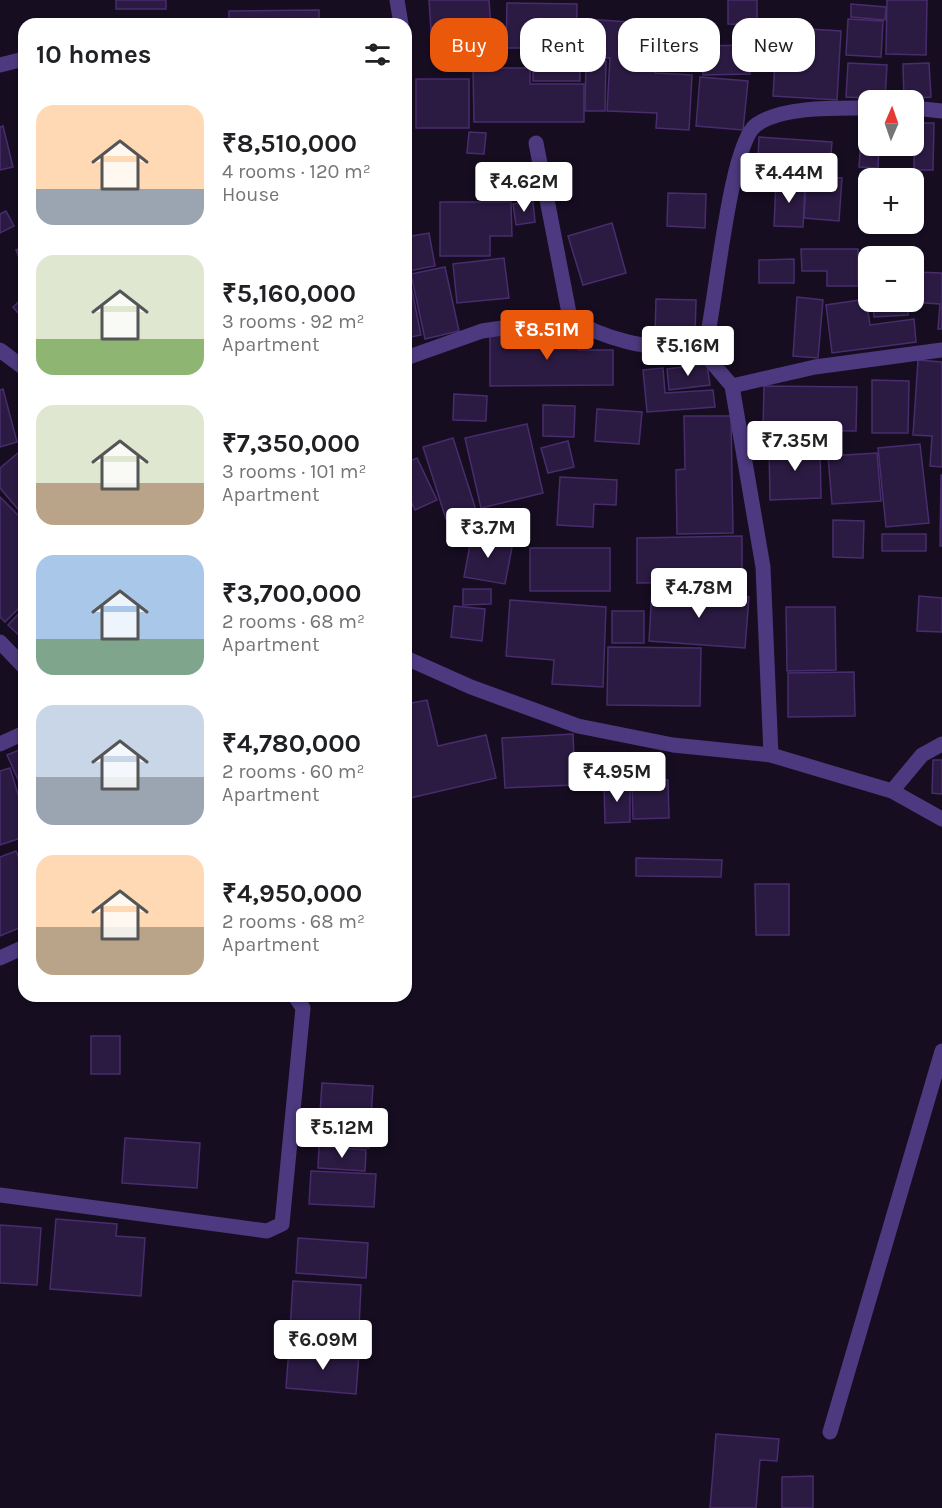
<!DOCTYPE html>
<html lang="en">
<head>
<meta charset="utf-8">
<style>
  body { margin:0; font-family:Karla,sans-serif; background:#f6f6f6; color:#202124; height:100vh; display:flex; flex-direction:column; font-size:22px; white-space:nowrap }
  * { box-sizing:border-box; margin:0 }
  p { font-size:20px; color:#757577 }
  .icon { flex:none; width:33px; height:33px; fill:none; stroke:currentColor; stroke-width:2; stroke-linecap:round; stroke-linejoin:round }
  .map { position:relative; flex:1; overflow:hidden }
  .side { position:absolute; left:18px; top:18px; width:394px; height:984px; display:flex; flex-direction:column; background:#fff; border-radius:18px; box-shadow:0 2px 4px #0004 }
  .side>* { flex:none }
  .banner { position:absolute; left:430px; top:18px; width:422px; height:54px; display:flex; gap:12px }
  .needle { width:39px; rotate:2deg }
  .fabs { position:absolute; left:858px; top:90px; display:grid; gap:12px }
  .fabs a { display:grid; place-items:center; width:66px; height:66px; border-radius:12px; background:#fff; box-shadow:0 2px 4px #0004; font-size:30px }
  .price { position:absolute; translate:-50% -51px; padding:0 14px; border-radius:6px; background:#fff; color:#222; font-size:20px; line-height:39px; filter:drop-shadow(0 2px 3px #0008) }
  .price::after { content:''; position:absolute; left:50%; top:36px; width:18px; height:14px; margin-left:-9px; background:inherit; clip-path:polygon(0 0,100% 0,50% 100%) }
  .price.current { background:#ea580c; color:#fff }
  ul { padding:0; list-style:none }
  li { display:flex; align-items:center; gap:18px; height:150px; padding:0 18px }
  li span { display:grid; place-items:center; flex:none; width:168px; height:120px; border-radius:18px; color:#555 }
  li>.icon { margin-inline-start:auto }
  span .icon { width:72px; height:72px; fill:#fffc; stroke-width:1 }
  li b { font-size:26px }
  h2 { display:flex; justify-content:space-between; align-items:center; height:72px; padding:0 18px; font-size:26px }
  .chip { padding:0 21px; border-radius:18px; background:#fff; box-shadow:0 2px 4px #0004; font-size:21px; line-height:54px }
  .chip.current { background:#ea580c; color:#fff }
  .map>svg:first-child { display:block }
  .building { fill:#2b1a42; stroke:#492c6d; stroke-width:1.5 }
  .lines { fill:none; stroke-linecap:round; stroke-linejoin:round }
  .minor { stroke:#4d397f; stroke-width:15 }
</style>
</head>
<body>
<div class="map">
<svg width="942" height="1508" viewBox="0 0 942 1508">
  <rect width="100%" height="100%" fill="#160d21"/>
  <g class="building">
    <rect x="116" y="0" width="50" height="9"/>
    <polygon points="429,0 489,0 492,41 432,45"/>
    <polygon points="728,0 757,0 757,25 728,24"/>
    <polygon points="887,0 927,0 926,55 886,54"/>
    <polygon points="507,3 577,4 576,62 542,61 542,48 506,48"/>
    <polygon points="851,4 886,7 885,20 851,17"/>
    <polygon points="319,10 319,24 229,24 229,11"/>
    <polygon points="586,19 658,24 655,73 692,75 689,130 656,128 657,113 607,111 610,58 583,57"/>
    <polygon points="848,19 883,21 881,57 846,55"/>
    <polygon points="777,27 841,31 837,100 773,96"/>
    <polygon points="495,43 497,65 472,67 470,44"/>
    <polygon points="749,45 750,74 703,75 702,46"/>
    <polygon points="586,60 606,61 605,111 585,111"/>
    <polygon points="580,63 580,81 533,81 533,64"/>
    <polygon points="848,63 887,65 885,99 846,97"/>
    <polygon points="929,63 931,97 904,99 903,64"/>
    <polygon points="473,68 530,68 530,84 584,84 584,122 474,122"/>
    <polygon points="700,77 748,81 743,130 696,126"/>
    <rect x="416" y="79" width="53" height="49"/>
    <polygon points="915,123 934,123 933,170 914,170"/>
    <polygon points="862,124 868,124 868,146 879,146 878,168 859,167"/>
    <polygon points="3,126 13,167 0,170 0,127"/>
    <polygon points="469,132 486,133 484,154 467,153"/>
    <polygon points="759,137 832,142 829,177 842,178 839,221 804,218 806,182 757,179"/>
    <polygon points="776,182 805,183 803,227 774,226"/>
    <polygon points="668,193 706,194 705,228 667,226"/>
    <polygon points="533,201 535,222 516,225 513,204"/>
    <polygon points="440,202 511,202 512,236 490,236 490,256 440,256"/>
    <polygon points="6,211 14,226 0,233 0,214"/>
    <polygon points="612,223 626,273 583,285 568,236"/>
    <polygon points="429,233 435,266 408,271 421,335 406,338 406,237"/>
    <polygon points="24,247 24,270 16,250"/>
    <polygon points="801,249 858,249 858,286 827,286 827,271 802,271"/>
    <polygon points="864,252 893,254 893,256 868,256 868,274 863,273"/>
    <polygon points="504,258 509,298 457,303 453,264"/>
    <polygon points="794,259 794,283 759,283 759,260"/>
    <polygon points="445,267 459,331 425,339 411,274"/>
    <polygon points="914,272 942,273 942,329 938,329 940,304 910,302 914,302"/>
    <polygon points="24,297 24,320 13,307"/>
    <polygon points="797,297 823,300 818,358 793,356"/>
    <polygon points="656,299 696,300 695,336 655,335"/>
    <polygon points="866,299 870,325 914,319 916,342 832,353 826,305"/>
    <polygon points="873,302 908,302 908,315 874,317"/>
    <polygon points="577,333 578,350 613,350 613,385 490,386 490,335"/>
    <polygon points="918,360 942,362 942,467 930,466 932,436 913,435"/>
    <polygon points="707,364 710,385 669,390 667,369"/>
    <polygon points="663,368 665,393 713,390 715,407 647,412 643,370"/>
    <polygon points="872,380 909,381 908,433 872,433"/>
    <polygon points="764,386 857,387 856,431 763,430"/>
    <polygon points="3,389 17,442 0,447 0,390"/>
    <polygon points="454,394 487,396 486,421 453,420"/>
    <polygon points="543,405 575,406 574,437 543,436"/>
    <polygon points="597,409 642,412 639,444 595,441"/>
    <polygon points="684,416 731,416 733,533 677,534 676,470 685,469"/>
    <polygon points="527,424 543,493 481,508 465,438"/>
    <polygon points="453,438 476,510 446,519 423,447"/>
    <polygon points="568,441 574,467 548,473 541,448"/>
    <polygon points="920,444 929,523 886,527 878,448"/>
    <polygon points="820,445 821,498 770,500 769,446"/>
    <polygon points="24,448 24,515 23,515 0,488 0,468"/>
    <polygon points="877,453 881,501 832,504 828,456"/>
    <polygon points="417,458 437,500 415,510 406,490 406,463"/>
    <polygon points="941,475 942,475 942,546 940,546"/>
    <polygon points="560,477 617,480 616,505 594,504 593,527 557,525"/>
    <polygon points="0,497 24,521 24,603 5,622 0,617"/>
    <polygon points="833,520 864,521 863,558 833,557"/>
    <polygon points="472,534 513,542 505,584 464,577"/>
    <rect x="882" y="534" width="44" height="17"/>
    <polygon points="742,536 742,582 637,583 637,538"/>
    <rect x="530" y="548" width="80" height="43"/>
    <polygon points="463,589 491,589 491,604 463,605"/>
    <polygon points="652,590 749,597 745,648 649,641"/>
    <polygon points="919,596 942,598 942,632 917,631"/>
    <polygon points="510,600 606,607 603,687 552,684 554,660 506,656"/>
    <polygon points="454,606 485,609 482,641 451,637"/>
    <polygon points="786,607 835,607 836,670 787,671"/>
    <polygon points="24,608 24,640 8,625"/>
    <rect x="612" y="611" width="32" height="32"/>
    <polygon points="608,647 701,648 700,706 607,705"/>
    <polygon points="854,672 855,716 788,717 788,673"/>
    <polygon points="427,700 438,746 486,735 496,778 406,799 406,704"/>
    <polygon points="573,734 575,785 505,788 502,738"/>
    <polygon points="24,748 24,793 7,755"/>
    <polygon points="933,760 942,760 942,794 932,793"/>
    <polygon points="10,768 24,814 24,837 0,845 0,771"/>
    <polygon points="632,780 668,780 669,818 633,819"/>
    <polygon points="630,783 630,822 605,823 604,784"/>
    <polygon points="16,851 24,871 24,926 0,936 0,857"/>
    <polygon points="636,858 722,860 721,877 636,876"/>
    <polygon points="755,884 789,884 789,935 756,935"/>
    <rect x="91" y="1036" width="29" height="38"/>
    <polygon points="322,1083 373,1086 369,1148 318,1144"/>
    <polygon points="125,1138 200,1143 197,1188 122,1183"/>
    <polygon points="319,1146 366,1150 365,1171 318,1168"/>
    <polygon points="311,1171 376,1174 374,1207 309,1204"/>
    <polygon points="56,1219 117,1224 116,1236 145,1238 141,1296 50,1289"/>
    <polygon points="0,1225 41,1228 37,1285 0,1283"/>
    <polygon points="298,1238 368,1243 366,1278 296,1273"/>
    <polygon points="293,1281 361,1285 358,1349 289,1346"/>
    <polygon points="289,1348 359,1354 356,1394 286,1388"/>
    <polygon points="716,1434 779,1439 777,1461 760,1460 756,1508 710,1508"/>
    <polygon points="813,1476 813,1508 782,1508 782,1477"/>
  </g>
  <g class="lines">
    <g class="minor">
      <polyline points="397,0 401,24"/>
      <polyline points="0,65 24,59"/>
      <polyline points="914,108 942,111"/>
      <polyline points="536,143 570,318"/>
      <polyline points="0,350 24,368"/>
      <path d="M 704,353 C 715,313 729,144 756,125 C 782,106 838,108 868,108"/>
      <path d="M 406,358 L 482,331 L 570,318 C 613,345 655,347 704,353 L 732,386 L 763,567 L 771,755"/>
      <polyline points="732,386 815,367 942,350"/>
      <polyline points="0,642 24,667"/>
      <polyline points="406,658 471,687 578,726 673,745 771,755 892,791 942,819"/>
      <polyline points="0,744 24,733"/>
      <polyline points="892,791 922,755 942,744"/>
      <polyline points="0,958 24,947"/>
      <polyline points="0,1195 267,1231 282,1224 303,1008 295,996"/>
      <polyline points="830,1432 942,1051"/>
    </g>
  </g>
</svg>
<div class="fabs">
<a><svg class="needle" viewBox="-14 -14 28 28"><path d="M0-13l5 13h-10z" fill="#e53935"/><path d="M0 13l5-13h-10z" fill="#757577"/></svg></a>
<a>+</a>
<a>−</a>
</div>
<b class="price" style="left:789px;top:204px">₹4.44M</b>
<b class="price" style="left:524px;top:213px">₹4.62M</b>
<b class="price current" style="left:547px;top:361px">₹8.51M</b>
<b class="price" style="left:688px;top:377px">₹5.16M</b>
<b class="price" style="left:795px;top:472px">₹7.35M</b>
<b class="price" style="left:488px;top:559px">₹3.7M</b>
<b class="price" style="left:699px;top:619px">₹4.78M</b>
<b class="price" style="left:617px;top:803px">₹4.95M</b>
<b class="price" style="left:342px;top:1159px">₹5.12M</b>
<b class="price" style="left:323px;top:1371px">₹6.09M</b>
<div class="banner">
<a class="chip current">Buy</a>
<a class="chip">Rent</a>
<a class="chip">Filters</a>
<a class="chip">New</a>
</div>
<section class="side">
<h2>10 homes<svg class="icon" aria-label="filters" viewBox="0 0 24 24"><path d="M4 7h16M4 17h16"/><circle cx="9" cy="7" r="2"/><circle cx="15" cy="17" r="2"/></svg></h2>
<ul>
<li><span style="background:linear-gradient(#ffd9b3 70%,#9aa5b1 0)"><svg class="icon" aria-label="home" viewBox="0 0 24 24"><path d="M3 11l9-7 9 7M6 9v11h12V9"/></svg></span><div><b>₹8,510,000</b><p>4 rooms · 120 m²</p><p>House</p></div></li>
<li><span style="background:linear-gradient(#dfe7d0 70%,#8fb573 0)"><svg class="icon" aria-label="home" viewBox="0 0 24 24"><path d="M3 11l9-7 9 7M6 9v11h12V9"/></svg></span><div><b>₹5,160,000</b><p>3 rooms · 92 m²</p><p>Apartment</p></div></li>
<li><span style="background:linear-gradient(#dfe7d0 65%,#b9a48a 0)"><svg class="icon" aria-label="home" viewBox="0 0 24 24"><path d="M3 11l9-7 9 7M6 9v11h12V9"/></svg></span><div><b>₹7,350,000</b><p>3 rooms · 101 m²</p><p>Apartment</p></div></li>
<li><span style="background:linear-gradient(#a9c7e8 70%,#7fa58c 0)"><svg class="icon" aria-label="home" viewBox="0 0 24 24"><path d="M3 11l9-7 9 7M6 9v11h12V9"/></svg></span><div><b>₹3,700,000</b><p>2 rooms · 68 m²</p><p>Apartment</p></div></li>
<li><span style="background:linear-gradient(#c9d6e8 60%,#9aa5b1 0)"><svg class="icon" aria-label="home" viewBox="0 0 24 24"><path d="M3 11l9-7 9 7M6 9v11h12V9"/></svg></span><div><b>₹4,780,000</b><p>2 rooms · 60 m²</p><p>Apartment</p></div></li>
<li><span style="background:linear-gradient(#ffd9b3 60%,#b9a48a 0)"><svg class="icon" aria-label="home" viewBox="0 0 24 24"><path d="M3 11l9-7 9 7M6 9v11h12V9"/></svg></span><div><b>₹4,950,000</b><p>2 rooms · 68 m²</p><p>Apartment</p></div></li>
</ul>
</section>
</div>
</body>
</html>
